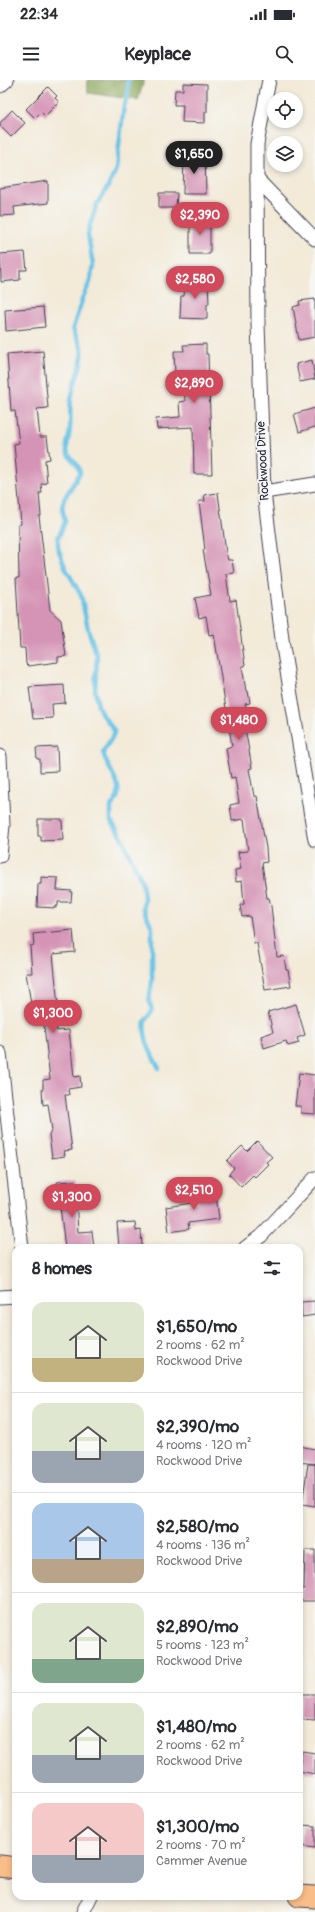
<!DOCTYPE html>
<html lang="en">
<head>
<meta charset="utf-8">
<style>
  body { margin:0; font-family:Pangolin,sans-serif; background:#f7f7f7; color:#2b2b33; height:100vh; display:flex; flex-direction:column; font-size:15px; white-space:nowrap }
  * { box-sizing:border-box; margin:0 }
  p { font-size:13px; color:#7c7c81 }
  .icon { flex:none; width:22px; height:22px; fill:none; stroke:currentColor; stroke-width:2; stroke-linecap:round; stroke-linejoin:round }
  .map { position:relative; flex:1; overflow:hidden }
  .drawer { position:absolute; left:12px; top:1164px; width:291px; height:656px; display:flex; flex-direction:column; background:#fff; border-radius:12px; box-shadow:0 2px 6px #0003 }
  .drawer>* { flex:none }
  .buttons { position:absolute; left:267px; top:12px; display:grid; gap:8px }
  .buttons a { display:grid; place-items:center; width:36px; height:36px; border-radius:50%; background:#fff; box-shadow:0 2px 6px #0003; font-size:20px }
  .price { position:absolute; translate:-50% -34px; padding:0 9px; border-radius:14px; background:#d1495b; color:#fff; font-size:13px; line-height:26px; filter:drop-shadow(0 1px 2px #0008) }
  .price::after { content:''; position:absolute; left:50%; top:24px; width:12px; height:9px; margin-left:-6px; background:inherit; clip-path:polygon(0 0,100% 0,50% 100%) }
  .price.on { background:#222; color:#fff }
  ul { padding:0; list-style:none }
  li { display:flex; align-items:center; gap:12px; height:100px; padding:0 20px }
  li+li { border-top:1px solid #e1e1e2 }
  li span { display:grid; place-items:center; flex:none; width:112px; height:80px; border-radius:12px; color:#555 }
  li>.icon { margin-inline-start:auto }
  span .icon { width:48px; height:48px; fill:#fffc; stroke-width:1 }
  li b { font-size:17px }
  h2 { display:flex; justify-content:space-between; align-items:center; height:48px; padding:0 20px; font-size:17px }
  .status { display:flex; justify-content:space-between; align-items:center; height:28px; padding:0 20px; background:#fff; direction:ltr }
  .status svg { height:11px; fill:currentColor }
  header { display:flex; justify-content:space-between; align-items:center; height:52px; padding:0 20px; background:#fff; font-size:18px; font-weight:700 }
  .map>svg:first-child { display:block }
  .forest { fill:#8aa659; stroke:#56644a }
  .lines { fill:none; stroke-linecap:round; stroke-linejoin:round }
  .stream { stroke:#68c3e6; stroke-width:4.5 }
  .building { fill:#d594b6 }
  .street-casing { stroke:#414053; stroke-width:15 }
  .primary-casing { stroke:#414053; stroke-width:23 }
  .street { stroke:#fff; stroke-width:13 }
  .primary { stroke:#f8bd88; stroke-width:21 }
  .labels { text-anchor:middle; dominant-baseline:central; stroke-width:3.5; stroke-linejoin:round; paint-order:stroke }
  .street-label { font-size:12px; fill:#22223b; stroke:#f6f6f2 }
</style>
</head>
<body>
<div class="status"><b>22:34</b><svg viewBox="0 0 49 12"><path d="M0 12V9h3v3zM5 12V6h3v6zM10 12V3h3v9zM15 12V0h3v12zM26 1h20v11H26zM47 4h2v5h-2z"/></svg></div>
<header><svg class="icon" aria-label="menu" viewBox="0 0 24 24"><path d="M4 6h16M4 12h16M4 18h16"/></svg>Keyplace<svg class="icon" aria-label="search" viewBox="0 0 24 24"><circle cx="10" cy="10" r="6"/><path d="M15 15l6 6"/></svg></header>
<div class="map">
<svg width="315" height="1832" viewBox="0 0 315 1832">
  <rect width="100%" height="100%" fill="#f6f6f2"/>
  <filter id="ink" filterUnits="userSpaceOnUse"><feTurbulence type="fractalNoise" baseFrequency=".025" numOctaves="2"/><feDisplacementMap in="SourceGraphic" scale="8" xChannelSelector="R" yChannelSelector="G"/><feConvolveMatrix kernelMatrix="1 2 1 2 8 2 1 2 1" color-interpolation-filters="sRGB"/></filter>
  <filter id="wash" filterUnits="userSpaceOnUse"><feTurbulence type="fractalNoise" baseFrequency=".012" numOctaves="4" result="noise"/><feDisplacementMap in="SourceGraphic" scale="16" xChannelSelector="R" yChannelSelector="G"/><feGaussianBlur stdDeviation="0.9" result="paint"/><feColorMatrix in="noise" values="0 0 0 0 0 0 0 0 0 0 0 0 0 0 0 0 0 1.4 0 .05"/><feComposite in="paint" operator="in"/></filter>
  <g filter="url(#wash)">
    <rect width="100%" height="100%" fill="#f3ead8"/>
    <polygon class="forest" points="87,0 144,0 138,20 88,13"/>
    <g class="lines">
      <path class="stream" d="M 128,0 L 128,15 L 124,26 L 116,89 L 109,105 L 97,124 L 89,148 L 88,155 L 93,185 L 90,202 L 83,217 L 73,248 C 75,258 83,264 82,274 C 82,288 74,302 72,315 C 69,327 71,338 70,349 C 70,355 67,361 67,367 C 66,379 79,380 80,393 L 64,419 L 62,427 L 65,442 L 58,458 L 58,468 L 65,487 L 81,515 L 88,549 L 97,576 L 95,610 L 98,625 L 101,633 L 114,650 L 114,654 L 103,672 C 107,691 130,709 111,726 L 111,741 L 121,756 L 142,802 L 144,817 L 143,828 L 152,847 L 152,901 L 149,921 L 152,930 C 150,935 147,937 145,941 C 142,956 152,976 159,988"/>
    </g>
    <g id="blocks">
      <g class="building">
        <polygon points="183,3 207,4 207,32 205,32 205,43 182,42 183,25 174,25 175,10 183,10"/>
        <polygon points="48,7 57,16 55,18 59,22 45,36 41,32 35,38 26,29"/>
        <polygon points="12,30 25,43 11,57 0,46 0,43"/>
        <polygon points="184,75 205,75 206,114 183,114"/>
        <polygon points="48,101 48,123 14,127 15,135 0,136 0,108"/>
        <polygon points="159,113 177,113 176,128 159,128"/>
        <polygon points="190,136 206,137 206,144 210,144 210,174 190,174"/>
        <polygon points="25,172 27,190 20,190 20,200 1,202 0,174"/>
        <polygon points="193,199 208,200 209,224 207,224 207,239 180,238 181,216 184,216 185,205 192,205"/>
        <polygon points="315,219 315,257 299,260 293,227 300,225 299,221"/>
        <polygon points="43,227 45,247 6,251 5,230"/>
        <polygon points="206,264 206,274 208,274 212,394 194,394 193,347 157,349 156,339 180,337 179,322 185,321 183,294 175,294 174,271 184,271 183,265"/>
        <polygon points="43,271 48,328 37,329 40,357 47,357 50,379 45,380 47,403 41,404 42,413 39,413 41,436 39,436 50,530 61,540 66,576 58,577 58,582 28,586 26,584 25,568 20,568 16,498 19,498 18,445 21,444 14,364 19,363 15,331 11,331 7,274"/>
        <polygon points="312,280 315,299 300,302 296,284"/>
        <polygon points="315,328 315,347 299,352 294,334"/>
        <polygon points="218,413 226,472 228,480 232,480 234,493 226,494 230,521 236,520 245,586 242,586 246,611 248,611 250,623 245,624 249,648 245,648 252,688 249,689 254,716 257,716 266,768 267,782 262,783 267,818 269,818 271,826 277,877 284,876 286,890 288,890 291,906 265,910 257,863 254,863 250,836 242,837 240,825 244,824 242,801 236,802 235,790 241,789 238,772 248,771 244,739 232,741 230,725 239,723 235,697 231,698 226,668 232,666 214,554 209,555 206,536 199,538 195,518 211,515 203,470 205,470 199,421 205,421 204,415"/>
        <polygon points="64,605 65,623 52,624 53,638 33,639 29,607"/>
        <polygon points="57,667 58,691 40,692 40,679 37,679 36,668"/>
        <polygon points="38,739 62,739 63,760 41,761 41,756 38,756"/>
        <polygon points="41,797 58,798 57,810 72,811 71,822 58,822 58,826 56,826 56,828 37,827 38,804 41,804"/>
        <polygon points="73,850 75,872 53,874 58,926 55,927 57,951 69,950 74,997 80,996 81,1007 68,1009 69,1015 65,1015 72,1070 64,1071 65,1076 52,1078 49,1055 52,1050 48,1024 43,1025 42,1009 43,1009 43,1000 50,999 42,928 32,930 26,893 32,893 30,866 34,865 33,854"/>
        <polygon points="296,924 305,955 297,958 299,963 288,966 286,961 264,968 261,956 273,952 268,932"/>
        <polygon points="299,993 315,995 315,1034 301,1033 301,1026 295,1026"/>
        <polygon points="257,1061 272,1077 266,1082 268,1084 255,1097 253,1095 241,1107 229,1094 234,1088 227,1081 242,1066 247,1071"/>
        <polygon points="75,1101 78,1152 92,1151 94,1168 65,1168 57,1102"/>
        <polygon points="215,1106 219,1139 188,1143 189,1149 169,1152 166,1127 198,1122 197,1113 203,1112 203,1107"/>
        <polygon points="135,1142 136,1151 141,1150 142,1166 119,1168 117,1143"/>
        <polygon points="315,1221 315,1235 302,1237 301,1222"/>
        <polygon points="299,1366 315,1369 315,1384 299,1382"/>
        <polygon points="308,1384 315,1384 315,1426 302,1424"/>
        <polygon points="305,1470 315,1470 315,1521 300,1521 301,1509 304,1509"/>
        <polygon points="300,1614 315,1614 315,1640 299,1639"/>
        <polygon points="302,1671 315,1673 315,1694 299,1691"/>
        <polygon points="302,1745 315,1746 315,1768 300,1766"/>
      </g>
    </g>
  </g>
  <g filter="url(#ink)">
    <use href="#blocks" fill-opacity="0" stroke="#414053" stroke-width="1"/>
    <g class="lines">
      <defs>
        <g id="street">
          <polyline points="269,0 257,64 257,99 258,244 264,412 283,567 315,760"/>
          <polyline points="0,6 7,0"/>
          <polyline points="257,99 315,159"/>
          <polyline points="264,412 315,404"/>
          <polyline points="0,676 3,745 0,776"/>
          <polyline points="0,973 22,1168"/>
          <polyline points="245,1168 261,1156 315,1098"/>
          <polyline points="0,1217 16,1216"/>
          <polyline points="83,1832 91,1816"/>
        </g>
        <g id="primary">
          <polyline points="0,1786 16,1788"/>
          <polyline points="299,1816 315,1817"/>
        </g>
      </defs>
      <use href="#street" class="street-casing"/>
      <use href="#primary" class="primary-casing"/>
      <use href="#street" class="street"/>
      <use href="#primary" class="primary"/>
    </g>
  </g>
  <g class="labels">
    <g class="street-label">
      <text transform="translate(263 381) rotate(-93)">Rockwood Drive</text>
    </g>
  </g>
</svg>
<div class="buttons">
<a><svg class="icon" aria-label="locate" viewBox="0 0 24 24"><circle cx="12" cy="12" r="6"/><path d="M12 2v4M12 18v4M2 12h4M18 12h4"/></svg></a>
<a><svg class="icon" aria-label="layers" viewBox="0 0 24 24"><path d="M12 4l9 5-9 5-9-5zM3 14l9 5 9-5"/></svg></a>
</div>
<b class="price on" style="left:194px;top:95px">$1,650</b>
<b class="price" style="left:200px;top:156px">$2,390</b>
<b class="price" style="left:195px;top:220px">$2,580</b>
<b class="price" style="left:194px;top:324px">$2,890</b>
<b class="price" style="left:239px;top:661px">$1,480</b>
<b class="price" style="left:53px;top:954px">$1,300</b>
<b class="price" style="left:194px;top:1131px">$2,510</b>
<b class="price" style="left:72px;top:1138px">$1,300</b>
<section class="drawer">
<h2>8 homes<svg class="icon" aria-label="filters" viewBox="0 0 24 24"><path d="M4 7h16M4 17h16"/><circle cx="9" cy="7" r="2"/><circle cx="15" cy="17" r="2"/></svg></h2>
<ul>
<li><span style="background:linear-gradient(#dfe7d0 70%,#c2b280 0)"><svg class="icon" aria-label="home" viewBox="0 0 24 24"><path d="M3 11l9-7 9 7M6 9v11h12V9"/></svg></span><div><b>$1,650/mo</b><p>2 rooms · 62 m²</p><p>Rockwood Drive</p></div></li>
<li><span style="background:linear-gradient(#dfe7d0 60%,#9aa5b1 0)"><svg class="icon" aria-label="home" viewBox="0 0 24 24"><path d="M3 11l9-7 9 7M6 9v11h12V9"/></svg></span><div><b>$2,390/mo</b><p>4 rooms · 120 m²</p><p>Rockwood Drive</p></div></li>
<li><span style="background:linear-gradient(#a9c7e8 70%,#b9a48a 0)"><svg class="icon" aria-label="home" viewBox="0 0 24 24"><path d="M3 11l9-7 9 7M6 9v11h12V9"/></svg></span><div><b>$2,580/mo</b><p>4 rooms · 136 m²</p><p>Rockwood Drive</p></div></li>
<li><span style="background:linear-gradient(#dfe7d0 70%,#7fa58c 0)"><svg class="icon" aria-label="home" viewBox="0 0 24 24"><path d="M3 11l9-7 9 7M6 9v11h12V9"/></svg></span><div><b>$2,890/mo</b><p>5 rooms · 123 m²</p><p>Rockwood Drive</p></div></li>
<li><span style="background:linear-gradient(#dfe7d0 65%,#9aa5b1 0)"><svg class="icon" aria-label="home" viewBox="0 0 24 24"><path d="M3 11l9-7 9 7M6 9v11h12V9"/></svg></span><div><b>$1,480/mo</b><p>2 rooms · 62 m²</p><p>Rockwood Drive</p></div></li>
<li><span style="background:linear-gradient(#f6c9c9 65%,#9aa5b1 0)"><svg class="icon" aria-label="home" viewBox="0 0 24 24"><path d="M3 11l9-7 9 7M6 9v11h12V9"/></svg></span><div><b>$1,300/mo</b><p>2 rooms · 70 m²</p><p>Cammer Avenue</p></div></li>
</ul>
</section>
</div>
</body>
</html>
